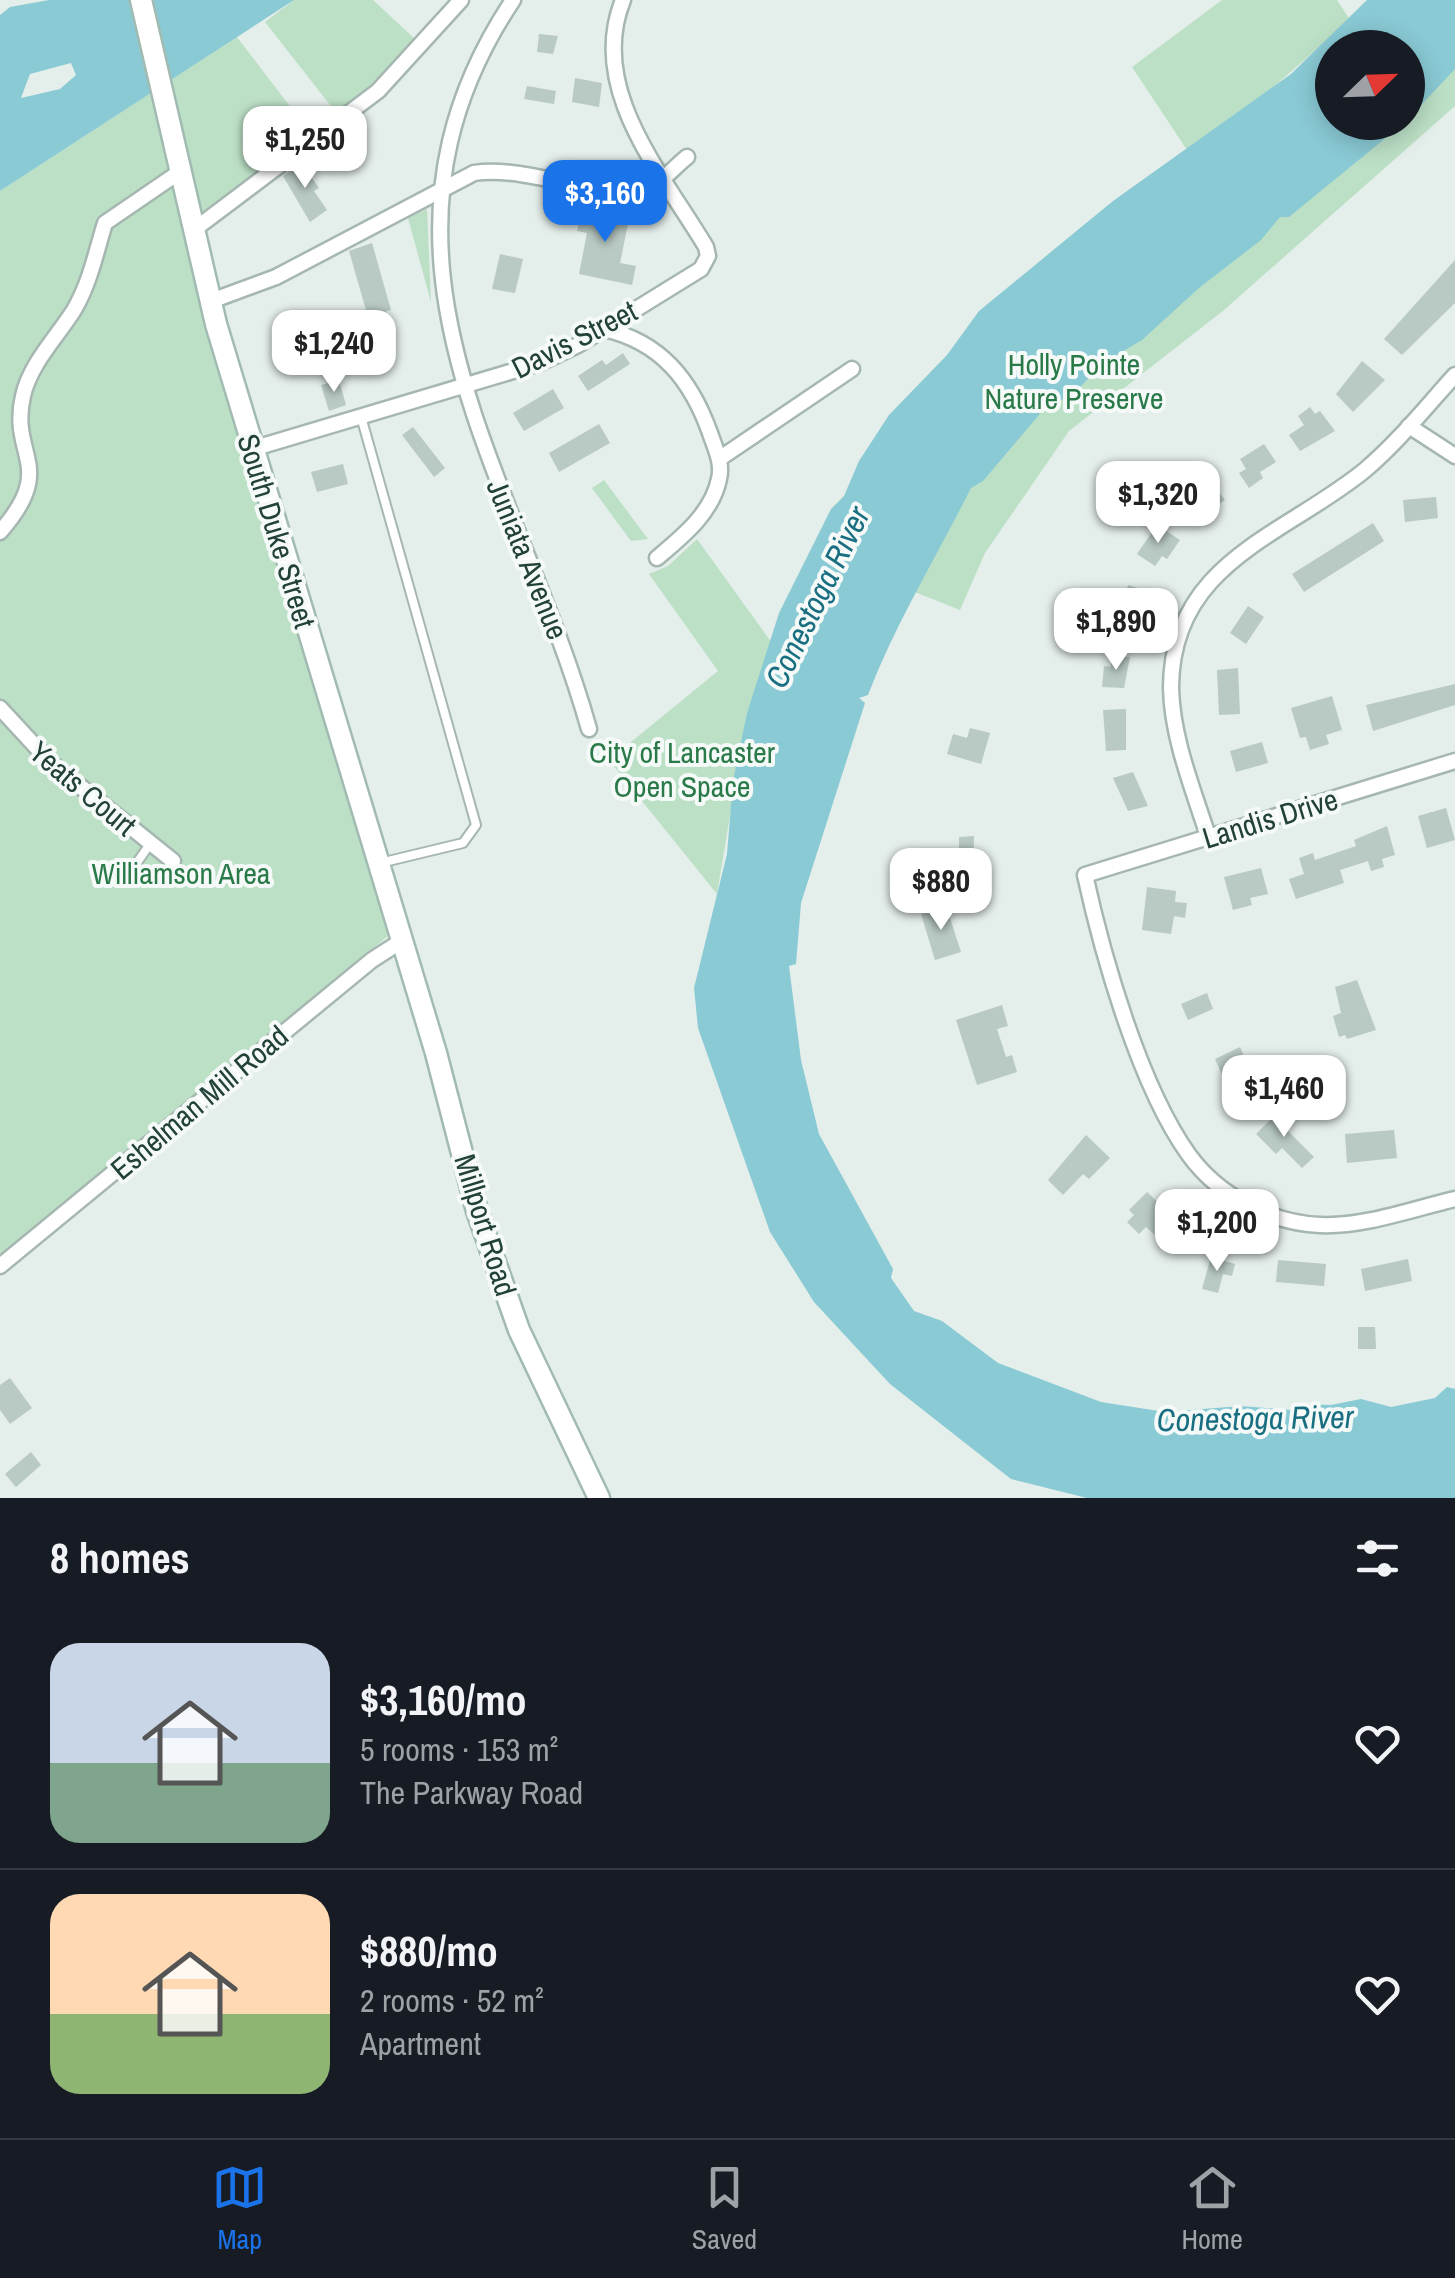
<!DOCTYPE html>
<html lang="en">
<head>
<meta charset="utf-8">
<style>
  body { margin:0; font-family:"Archivo Narrow",sans-serif; background:#20242c; color:#f1f3f6; height:100vh; display:flex; flex-direction:column; font-size:38px; white-space:nowrap }
  * { box-sizing:border-box; margin:0 }
  p { font-size:32px; color:#9ea1a6 }
  .icon { flex:none; width:55px; height:55px; fill:none; stroke:currentColor; stroke-width:2; stroke-linecap:round; stroke-linejoin:round }
  .map { position:relative; height:1498px; overflow:hidden }
  .sheet { display:flex; flex-direction:column; background:#171b24; flex:1 }
  .sheet>* { flex:none }
  .needle { width:65px; rotate:67deg }
  .controls { position:absolute; left:1315px; top:30px; display:grid; gap:20px }
  .controls a { display:grid; place-items:center; width:110px; height:110px; border-radius:50%; background:#171b24; box-shadow:0 5px 25px #0003; font-size:50px }
  .price { position:absolute; translate:-50% -85px; padding:0 22px; border-radius:20px; background:#fff; color:#222; font-size:32px; line-height:65px; filter:drop-shadow(0 2px 5px #0008) }
  .price::after { content:''; position:absolute; left:50%; top:60px; width:30px; height:22px; margin-left:-15px; background:inherit; clip-path:polygon(0 0,100% 0,50% 100%) }
  .price.selected { background:#1a73e8; color:#fff }
  ul { padding:0; list-style:none }
  li { display:flex; align-items:center; gap:30px; height:250px; padding:0 50px }
  li+li { border-top:2px solid #363941 }
  li span { display:grid; place-items:center; flex:none; width:280px; height:200px; border-radius:30px; color:#555 }
  li>.icon { margin-inline-start:auto }
  span .icon { width:120px; height:120px; fill:#fffc; stroke-width:1 }
  li b { font-size:42px }
  h2 { display:flex; justify-content:space-between; align-items:center; height:120px; padding:0 50px; font-size:42px }
  .tab-bar { display:flex; justify-content:space-around; align-items:center; height:140px; border-top:2px solid #363941; background:#171b24; font-size:28px; color:#9ea1a6 }
  .tab-bar a { display:grid; justify-items:center; gap:5px }
  .tab-bar .selected { color:#1a73e8 }
  .map>svg:first-child { display:block }
  .green { fill:#bce0c6 }
  .water { fill:#8acad5; fill-rule:evenodd }
  .building { fill:#b9c9c3 }
  .lines { fill:none; stroke-linecap:round; stroke-linejoin:round }
  .service-casing { stroke:#a6b7b1; stroke-width:12 }
  .minor-casing { stroke:#a6b7b1; stroke-width:19 }
  .secondary-casing { stroke:#a2bbb2; stroke-width:25 }
  .service { stroke:#fff; stroke-width:8 }
  .minor { stroke:#fff; stroke-width:14 }
  .secondary { stroke:#fff; stroke-width:20 }
  .labels { text-anchor:middle; dominant-baseline:central; stroke-width:8; stroke-linejoin:round; paint-order:stroke }
  .street-label { font-size:30px; fill:#224139; stroke:#f5faf8 }
  .park-label { font-size:30px; fill:#2a7a49; stroke:#f5faf8 }
  .water-label { font-size:32px; font-style:italic; fill:#196f81; stroke:#f5faf8 }
</style>
</head>
<body>
<div class="map">
<svg width="1455" height="1498" viewBox="0 0 1455 1498">
  <rect width="100%" height="100%" fill="#e4eeea"/>
  <g class="green">
    <polygon points="294,0 373,0 415,39 375,85 338,115 265,22"/>
    <polygon points="1222,0 1337,0 1350,20 1247,110 1187,150 1132,67"/>
    <polygon points="1455,18 1455,106 1224,310 1069,431 985,553 960,610 892,583 920,526 1341,123 1408,122 1408,61"/>
    <polygon points="237,37 311,134 181,228 236,432 388,936 0,1255 0,191"/>
    <polygon points="427,209 431,302 408,218"/>
    <polygon points="604,480 648,539 631,541 592,488"/>
    <polygon points="697,539 772,643 747,713 717,894 609,760 718,671 649,574 668,566"/>
  </g>
  <g class="water">
    <path d="M 49,0 L 294,0 L 0,191 L 0,15 L 10,7 ZM 71,63 L 76,75 L 60,89 L 21,98 L 30,74 Z"/>
    <path d="M 1367,0 L 1455,0 L 1455,69 L 1408,119 L 1408,48 L 1332,48 L 1332,122 L 1404,123 L 1289,217 L 1280,217 L 1261,240 L 1199,288 L 1142,340 L 1105,362 L 1073,394 L 1044,409 L 983,481 L 971,488 C 936,558 896,622 868,695 L 859,698 L 865,703 L 801,903 L 796,964 L 789,966 L 801,1060 L 819,1134 L 893,1269 L 891,1278 L 914,1311 L 942,1321 L 998,1363 L 1101,1402 L 1165,1412 L 1241,1406 L 1291,1410 L 1303,1404 L 1331,1405 L 1361,1399 L 1391,1407 L 1435,1398 L 1447,1387 L 1455,1389 L 1455,1498 L 1087,1498 L 1011,1479 L 890,1384 L 814,1302 L 770,1232 L 698,1028 L 694,988 L 727,854 L 733,781 L 747,713 L 779,613 L 831,509 L 844,496 L 859,461 L 889,415 L 947,355 L 979,311 L 1113,201 L 1291,74 Z"/>
  </g>
  <g class="building">
    <polygon points="539,34 558,36 553,54 537,52"/>
    <polygon points="575,78 602,83 599,107 572,102"/>
    <polygon points="527,86 556,91 554,104 524,99"/>
    <polygon points="301,162 319,188 314,191 327,210 310,222 283,176"/>
    <polygon points="583,204 630,214 620,263 636,266 632,285 579,274 587,233 577,231"/>
    <polygon points="372,243 391,310 368,317 349,251"/>
    <polygon points="500,254 523,259 515,293 492,289"/>
    <polygon points="1455,260 1455,303 1402,355 1384,339"/>
    <polygon points="623,353 630,364 588,391 578,376 602,360 606,365"/>
    <polygon points="1362,361 1385,380 1353,412 1336,394"/>
    <polygon points="339,380 346,405 329,411 321,385"/>
    <polygon points="553,389 564,408 524,431 513,413"/>
    <polygon points="1310,407 1315,414 1320,411 1335,431 1300,451 1289,435 1304,425 1298,416"/>
    <polygon points="599,424 610,443 559,472 549,453"/>
    <polygon points="413,427 445,468 434,477 402,435"/>
    <polygon points="1264,444 1276,462 1260,472 1263,478 1249,488 1239,473 1246,469 1240,459"/>
    <polygon points="343,464 348,484 317,492 311,472"/>
    <polygon points="1206,476 1225,500 1196,520 1180,501"/>
    <polygon points="1436,497 1438,518 1405,522 1403,500"/>
    <polygon points="1373,523 1384,541 1304,592 1292,574"/>
    <polygon points="1157,525 1180,540 1167,559 1162,556 1155,566 1137,554"/>
    <polygon points="1128,585 1148,591 1137,627 1119,622"/>
    <polygon points="1248,606 1264,617 1246,644 1230,633"/>
    <polygon points="1111,656 1130,657 1124,688 1102,687 1104,666 1111,667"/>
    <polygon points="1238,668 1240,714 1219,715 1217,670"/>
    <polygon points="1455,684 1455,705 1373,731 1366,705"/>
    <polygon points="1332,696 1342,730 1326,735 1329,744 1310,750 1306,737 1300,738 1291,708"/>
    <polygon points="1126,709 1126,750 1106,751 1103,710"/>
    <polygon points="970,728 990,733 981,764 947,754 953,734 967,738"/>
    <polygon points="1262,742 1268,763 1236,772 1230,751"/>
    <polygon points="1133,772 1148,806 1128,811 1113,778"/>
    <polygon points="1446,808 1455,840 1427,848 1418,816"/>
    <polygon points="1387,826 1395,855 1382,859 1384,867 1371,871 1368,861 1340,870 1344,883 1296,899 1289,879 1304,874 1299,858 1313,853 1315,860 1356,846 1354,840"/>
    <polygon points="974,836 973,874 943,875 941,850 959,849 959,837"/>
    <polygon points="1261,868 1268,894 1250,898 1252,905 1233,910 1224,877"/>
    <polygon points="1147,887 1176,891 1175,902 1187,903 1185,918 1174,916 1171,934 1142,930"/>
    <polygon points="946,906 961,952 935,960 921,914"/>
    <polygon points="1357,980 1376,1030 1347,1039 1345,1035 1339,1037 1333,1016 1341,1013 1335,987"/>
    <polygon points="1207,993 1213,1009 1188,1020 1181,1004"/>
    <polygon points="1002,1005 1008,1026 997,1029 1006,1057 1012,1055 1017,1072 977,1085 956,1020"/>
    <polygon points="1240,1047 1247,1063 1222,1075 1215,1059"/>
    <polygon points="1278,1112 1290,1124 1285,1128 1314,1157 1302,1168 1282,1148 1276,1154 1256,1134"/>
    <polygon points="1394,1130 1397,1158 1347,1163 1345,1134"/>
    <polygon points="1086,1135 1110,1158 1089,1179 1083,1174 1063,1195 1048,1180"/>
    <polygon points="1147,1192 1178,1221 1160,1240 1146,1227 1139,1234 1127,1222 1134,1215 1129,1210"/>
    <polygon points="1211,1257 1235,1264 1232,1276 1223,1274 1218,1293 1202,1289"/>
    <polygon points="1408,1259 1412,1281 1365,1291 1361,1269"/>
    <polygon points="1278,1260 1326,1264 1324,1286 1276,1282"/>
    <polygon points="1358,1327 1375,1327 1376,1349 1358,1349"/>
    <polygon points="10,1378 32,1408 10,1424 0,1410 0,1385"/>
    <polygon points="31,1452 41,1465 16,1487 5,1474"/>
  </g>
  <g class="lines">
    <defs>
      <g id="service">
        <polyline points="362,420 476,825 463,843 380,863"/>
        <polyline points="124,881 150,844"/>
      </g>
      <g id="minor">
        <path d="M 513,0 C 341,258 518,477 589,729"/>
        <polyline points="195,229 378,91 461,0"/>
        <path d="M 211,301 L 276,277 L 474,173 C 526,164 613,203 644,191 C 660,185 674,167 687,157"/>
        <path d="M 604,329 C 661,342 691,380 710,433 C 715,448 723,463 719,479 C 712,513 683,536 657,558"/>
        <polyline points="1409,426 1455,456"/>
        <path d="M 252,449 L 540,363 L 578,345 L 701,269 L 708,256 L 706,247 C 662,173 587,89 623,0"/>
        <polyline points="719,459 852,369"/>
        <path d="M 0,532 C 58,466 9,456 23,396 C 30,364 57,337 74,310 C 90,283 96,252 105,223 L 181,171"/>
        <polyline points="0,708 50,762 173,861"/>
        <path d="M 1455,761 L 1085,875 C 1103,957 1140,1087 1189,1155 C 1218,1195 1270,1223 1320,1225 C 1364,1227 1412,1209 1455,1199"/>
        <path d="M 1208,836 C 1193,789 1172,738 1171,688 C 1171,562 1286,535 1365,470 C 1398,442 1426,407 1455,375"/>
        <polyline points="0,1266 372,960 400,942"/>
      </g>
      <polyline id="secondary" points="141,0 216,324 436,1053 477,1211 519,1330 599,1498"/>
    </defs>
    <use href="#service" class="service-casing"/>
    <use href="#minor" class="minor-casing"/>
    <use href="#secondary" class="secondary-casing"/>
    <use href="#service" class="service"/>
    <use href="#minor" class="minor"/>
    <use href="#secondary" class="secondary"/>
  </g>
  <g class="labels">
    <g class="street-label">
      <text transform="translate(574 339) rotate(-27)">Davis Street</text>
      <text transform="translate(277 531) rotate(73)">South Duke Street</text>
      <text transform="translate(528 559) rotate(68)">Juniata Avenue</text>
      <text transform="translate(83 788) rotate(40)">Yeats Court</text>
      <text transform="translate(1270 818) rotate(-17)">Landis Drive</text>
      <text transform="translate(199 1102) rotate(-40)">Eshelman Mill Road</text>
      <text transform="translate(486 1225) rotate(73)">Millport Road</text>
    </g>
    <g class="park-label">
      <text x="1074" y="364">Holly Pointe<tspan x="1074" dy="34">Nature Preserve</tspan></text>
      <text x="682" y="752">City of Lancaster<tspan x="682" dy="34">Open Space</tspan></text>
      <text x="181" y="873">Williamson Area</text>
    </g>
    <g class="water-label">
      <text transform="translate(817 597) rotate(-64)">Conestoga River</text>
      <text transform="translate(1255 1418) rotate(-1)">Conestoga River</text>
    </g>
  </g>
</svg>
<div class="controls">
<a><svg class="needle" viewBox="-14 -14 28 28"><path d="M0-13l5 13h-10z" fill="#e53935"/><path d="M0 13l5-13h-10z" fill="#9ea1a6"/></svg></a>
</div>
<b class="price" style="left:305px;top:191px">$1,250</b>
<b class="price selected" style="left:605px;top:245px">$3,160</b>
<b class="price" style="left:334px;top:395px">$1,240</b>
<b class="price" style="left:1158px;top:546px">$1,320</b>
<b class="price" style="left:1116px;top:673px">$1,890</b>
<b class="price" style="left:941px;top:933px">$880</b>
<b class="price" style="left:1284px;top:1140px">$1,460</b>
<b class="price" style="left:1217px;top:1274px">$1,200</b>
</div>
<section class="sheet">
<h2>8 homes<svg class="icon" aria-label="filters" viewBox="0 0 24 24"><path d="M4 7h16M4 17h16"/><circle cx="9" cy="7" r="2"/><circle cx="15" cy="17" r="2"/></svg></h2>
<ul>
<li><span style="background:linear-gradient(#c9d6e8 60%,#7fa58c 0)"><svg class="icon" aria-label="home" viewBox="0 0 24 24"><path d="M3 11l9-7 9 7M6 9v11h12V9"/></svg></span><div><b>$3,160/mo</b><p>5 rooms · 153 m²</p><p>The Parkway Road</p></div><svg class="icon" aria-label="heart" viewBox="0 0 24 24"><path d="M12 20l-8-8c-3-5 5-10 8-4 3-6 11-1 8 4z"/></svg></li>
<li><span style="background:linear-gradient(#ffd9b3 60%,#8fb573 0)"><svg class="icon" aria-label="home" viewBox="0 0 24 24"><path d="M3 11l9-7 9 7M6 9v11h12V9"/></svg></span><div><b>$880/mo</b><p>2 rooms · 52 m²</p><p>Apartment</p></div><svg class="icon" aria-label="heart" viewBox="0 0 24 24"><path d="M12 20l-8-8c-3-5 5-10 8-4 3-6 11-1 8 4z"/></svg></li>
</ul>
</section>
<nav class="tab-bar">
<a class="selected"><svg class="icon" aria-label="map" viewBox="0 0 24 24"><path d="M3 6l6-2 6 2 6-2v14l-6 2-6-2-6 2zM9 4v14M15 6v14"/></svg>Map</a>
<a><svg class="icon" aria-label="saved" viewBox="0 0 24 24"><path d="M7 4h10v16l-5-4-5 4z"/></svg>Saved</a>
<a><svg class="icon" aria-label="home" viewBox="0 0 24 24"><path d="M3 11l9-7 9 7M6 9v11h12V9"/></svg>Home</a>
</nav>
</body>
</html>
